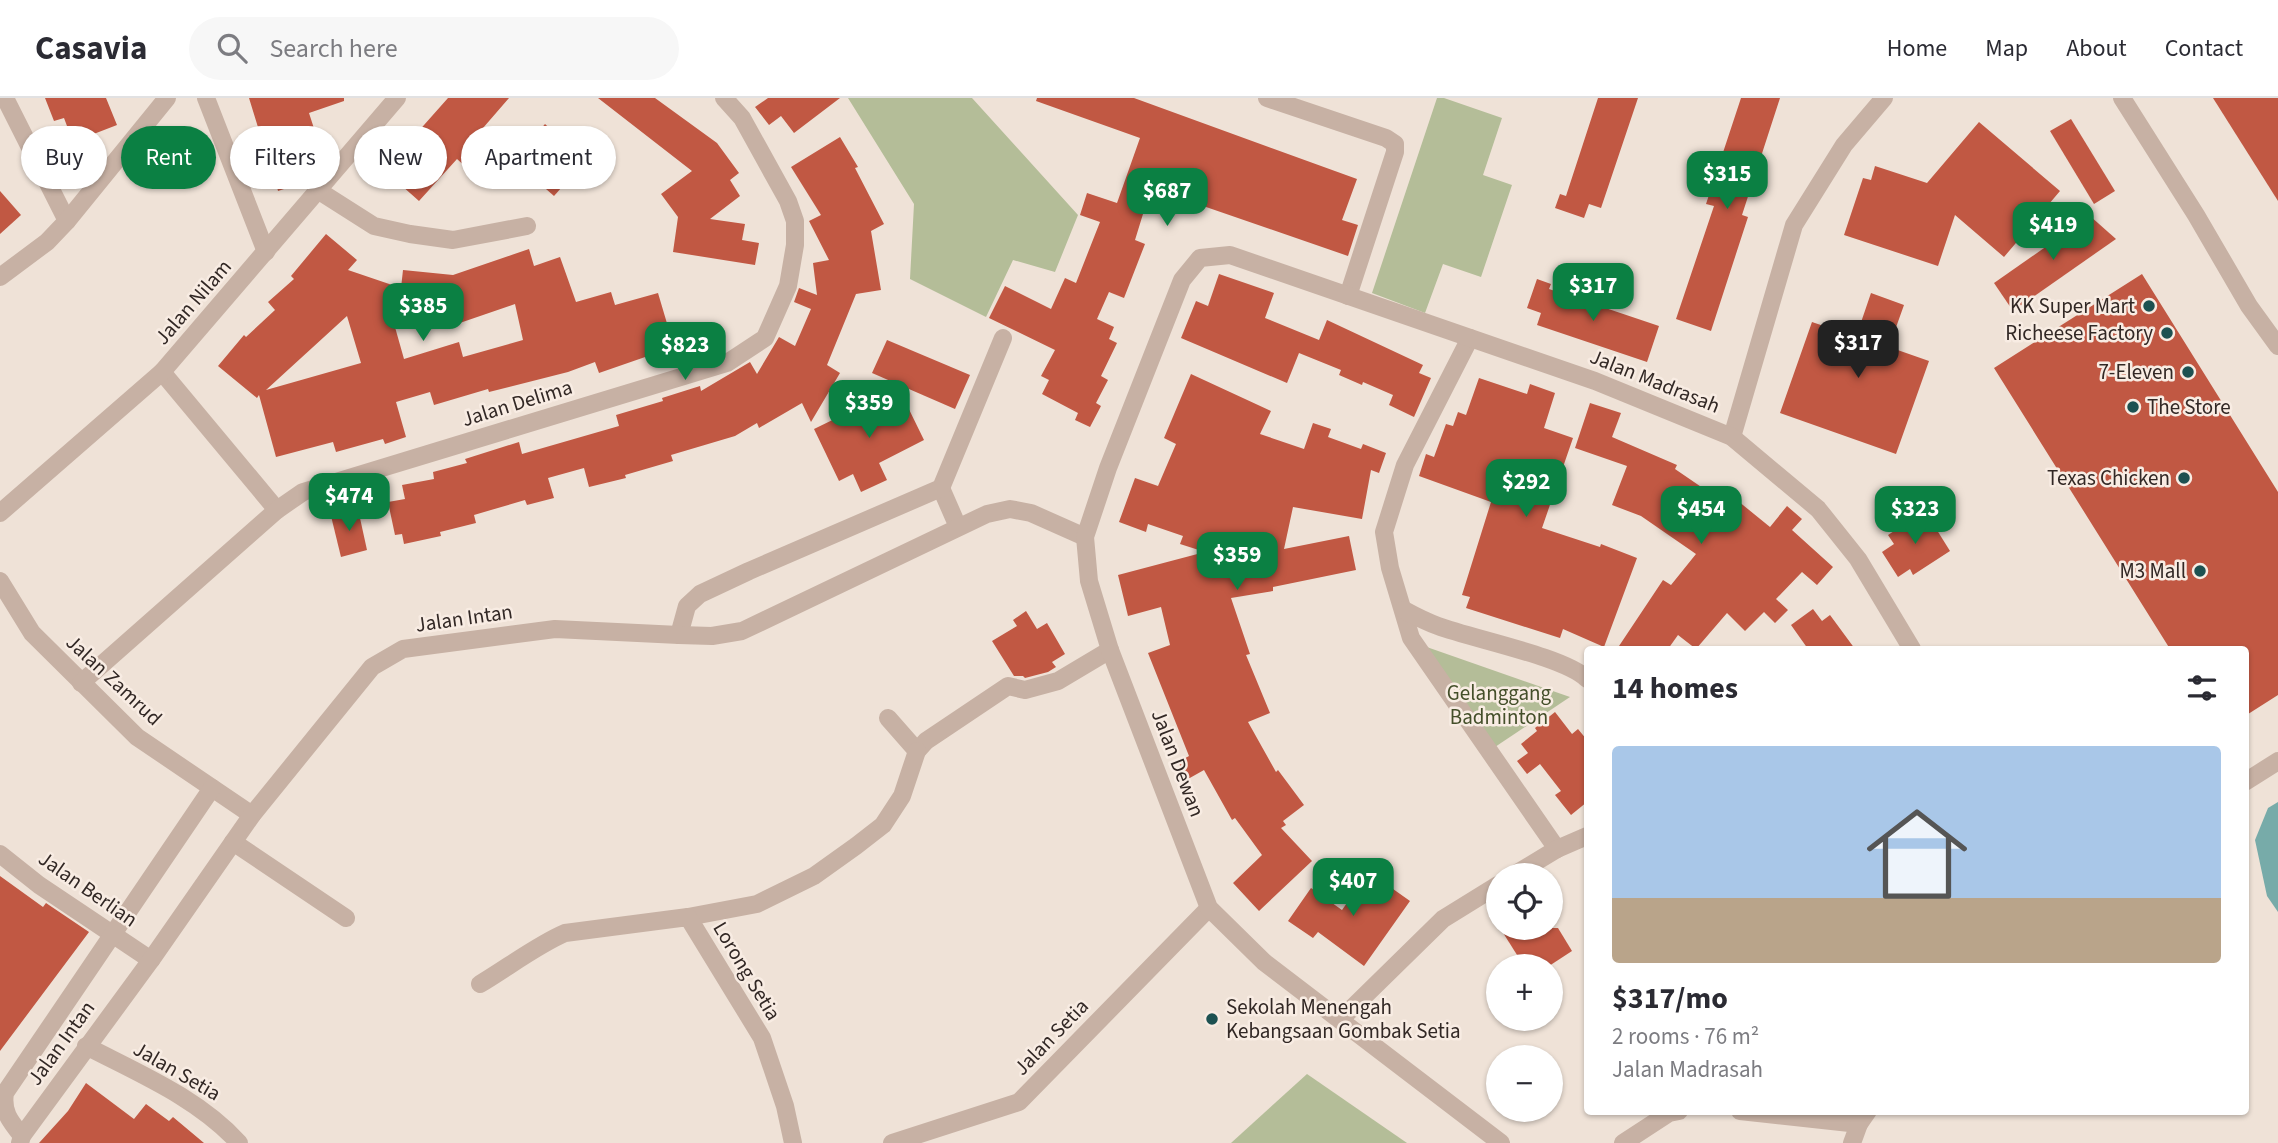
<!DOCTYPE html>
<html lang="en">
<head>
<meta charset="utf-8">
<style>
  body { margin:0; font-family:"Source Sans 3",sans-serif; background:#f7f7f7; color:#2b2b33; height:100vh; display:flex; flex-direction:column; font-size:26px; white-space:nowrap }
  * { box-sizing:border-box; margin:0 }
  p { font-size:23px; color:#7c7c81 }
  .icon { flex:none; width:38px; height:38px; fill:none; stroke:currentColor; stroke-width:2; stroke-linecap:round; stroke-linejoin:round }
  .map { position:relative; flex:1; overflow:hidden }
  .details { position:absolute; left:1584px; top:548px; width:665px; height:469px; display:flex; flex-direction:column; background:#fff; border-radius:7px; box-shadow:0 2px 5px #0004 }
  .details>* { flex:none }
  .hud { position:absolute; left:21px; top:28px; width:665px; height:63px; display:flex; gap:14px }
  .fabs { position:absolute; left:1486px; top:765px; display:grid; gap:14px }
  .fabs a { display:grid; place-items:center; width:77px; height:77px; border-radius:50%; background:#fff; box-shadow:0 2px 5px #0004; font-size:35px }
  .price { position:absolute; translate:-50% -60px; padding:0 16px; border-radius:14px; background:#0b8043; color:#fff; font-size:23px; line-height:46px; filter:drop-shadow(0 2px 4px #0008) }
  .price::after { content:''; position:absolute; left:50%; top:42px; width:21px; height:16px; margin-left:-10px; background:inherit; clip-path:polygon(0 0,100% 0,50% 100%) }
  .price.selected { background:#222; color:#fff }
  ul { padding:0; list-style:none }
  li { display:grid; align-content:center; gap:14px; height:371px; padding:0 28px }
  li span { display:grid; place-items:center; height:217px; border-radius:7px; color:#555 }
  li>.icon { margin-inline-start:auto }
  span .icon { width:126px; height:126px; fill:#fffc; stroke-width:1 }
  li b { font-size:30px }
  h2 { display:flex; justify-content:space-between; align-items:center; height:84px; padding:0 28px; font-size:30px }
  .chip { padding:0 24px; border-radius:32px; background:#fff; box-shadow:0 2px 5px #0004; font-size:24px; line-height:63px }
  .chip.selected { background:#0b8043; color:#fff }
  header { display:flex; align-items:center; gap:42px; box-sizing:border-box; height:98px; padding:0 35px; background:#fff; border-bottom:2px solid #e1e1e2 }
  header strong { font-size:33px }
  nav { display:flex; gap:38px; margin-inline-start:auto; font-size:24px }
  .search { width:490px; height:63px; background:#f7f7f7; display:flex; align-items:center; gap:18px; box-sizing:border-box; padding:0 24px; border-radius:38px; color:#7c7c81; font-size:26px }
  .map>svg:first-child { display:block }
  .green { fill:#b4bd98 }
  .water { fill:#77aba9 }
  .building { fill:#c15843; fill-rule:evenodd }
  .lines { fill:none; stroke-linecap:round; stroke-linejoin:round }
  .street { stroke:#c7b1a4; stroke-width:18 }
  .poi-dot { fill:#1d5151; stroke:#f8ece3; stroke-width:2.5 }
  .labels { text-anchor:middle; dominant-baseline:central; stroke-width:5; stroke-linejoin:round; paint-order:stroke }
  .street-label { font-size:21px; fill:#322825; stroke:#f8ece3 }
  .poi-label { font-size:21px; fill:#322825; stroke:#f8ece3; text-anchor:end }
  .park-label { font-size:21px; fill:#444f2a; stroke:#f8ece3 }
</style>
</head>
<body>
<header>
<strong>Casavia</strong>
<div class="search"><svg class="icon" aria-label="search" viewBox="0 0 24 24"><circle cx="10" cy="10" r="6"/><path d="M15 15l6 6"/></svg>Search here</div>
<nav><a>Home</a><a>Map</a><a>About</a><a>Contact</a></nav>
</header>
<div class="map">
<svg width="2278" height="1045" viewBox="0 0 2278 1045">
  <rect width="100%" height="100%" fill="#efe2d7"/>
  <g class="green">
    <polygon points="848,0 972,0 1078,117 1055,174 1013,162 986,219 910,181 914,106"/>
    <polygon points="1437,0 1444,0 1502,20 1483,77 1512,87 1481,179 1443,166 1425,215 1372,195"/>
    <polygon points="1421,547 1570,599 1492,651"/>
    <polygon points="1307,976 1407,1045 1231,1045"/>
  </g>
  <polygon class="water" points="2278,704 2278,814 2267,798 2255,742 2268,710"/>
  <g class="building">
    <polygon points="45,0 106,0 117,27 73,44 64,20 54,23"/>
    <polygon points="249,0 344,0 344,3 309,15 320,49 307,54 311,64 288,71 293,88 278,93 276,85 269,87 263,67 269,65"/>
    <polygon points="448,0 509,0 483,30 495,40 468,71 457,61 419,103 384,72"/>
    <polygon points="598,0 655,0 717,45 739,75 730,82 740,98 710,121 745,126 742,142 759,145 755,167 673,154 678,119 661,96 692,73"/>
    <polygon points="768,0 840,0 794,35 781,18 769,27 755,9"/>
    <polygon points="1037,0 1134,0 1357,81 1342,122 1358,127 1348,158 1151,90 1135,142 1145,146 1124,200 1109,194 1097,221 1114,229 1109,241 1117,245 1101,278 1108,282 1096,305 1101,308 1090,329 1075,322 1078,315 1042,296 1049,282 1041,278 1055,252 989,220 1005,188 1051,211 1065,180 1076,185 1100,124 1080,117 1087,95 1117,105 1140,40 1036,3"/>
    <polygon points="1598,0 1638,0 1601,110 1589,106 1584,120 1555,110 1560,96 1566,98"/>
    <polygon points="1741,0 1780,0 1742,117 1748,119 1711,233 1676,221 1714,108 1706,106"/>
    <polygon points="2213,0 2278,0 2278,103"/>
    <polygon points="2071,21 2115,93 2094,106 2050,33"/>
    <polygon points="1979,24 2060,93 2004,159 1955,117 1938,168 1844,137 1863,80 1871,82 1875,68 1927,85"/>
    <polygon points="545,26 585,63 554,98 513,62"/>
    <polygon points="840,39 858,69 855,70 884,126 871,133 881,192 856,196 827,267 840,275 811,324 802,305 759,330 757,325 735,338 671,357 673,363 625,377 626,380 589,389 584,370 548,380 554,400 527,407 525,402 474,417 476,425 440,434 441,438 404,446 402,436 395,437 388,404 405,401 402,387 434,381 433,374 467,365 465,361 519,344 522,356 619,328 616,317 663,303 662,300 700,288 701,293 750,264 757,276 779,239 795,248 811,211 794,204 799,190 817,197 813,165 829,162 809,123 821,117 791,69"/>
    <polygon points="0,93 21,117 0,136"/>
    <polygon points="2090,118 2116,141 2013,213 1994,185"/>
    <path d="M 326,136 L 357,162 L 348,172 L 401,190 L 403,172 L 453,177 L 529,151 L 534,168 L 560,159 L 576,204 L 611,194 L 615,207 L 658,195 L 674,249 L 599,275 L 595,264 L 568,274 L 489,294 L 488,291 L 434,307 L 430,294 L 396,304 L 406,339 L 385,346 L 383,341 L 336,354 L 333,344 L 276,359 L 259,297 L 257,300 L 218,268 L 244,237 L 246,239 L 275,212 L 268,204 L 294,181 L 291,178 ZM 515,206 L 523,242 L 463,259 L 459,244 L 404,261 L 393,222 L 451,228 ZM 347,218 L 361,265 L 266,292 Z"/>
    <polygon points="1219,176 1274,195 1265,220 1319,242 1327,222 1423,267 1419,275 1431,280 1414,319 1389,307 1393,297 1363,284 1362,287 1339,277 1341,272 1299,255 1287,285 1181,240 1196,203 1208,208"/>
    <polygon points="2142,176 2278,394 2278,597 2245,618 2245,551 2170,551 1994,270"/>
    <polygon points="1537,181 1551,186 1549,191 1659,228 1647,264 1537,227 1541,215 1527,210"/>
    <polygon points="1871,195 1904,207 1889,249 1929,263 1896,356 1780,315 1812,224 1856,239"/>
    <polygon points="887,242 970,277 955,311 872,275"/>
    <polygon points="1191,276 1271,313 1260,336 1304,351 1313,325 1331,331 1328,339 1361,351 1363,346 1386,355 1379,375 1371,372 1362,421 1293,409 1284,451 1349,438 1356,472 1273,489 1273,493 1231,500 1250,556 1246,557 1270,615 1248,624 1276,674 1278,672 1304,707 1283,723 1286,727 1281,730 1312,763 1259,813 1233,785 1262,757 1235,720 1232,722 1204,672 1188,681 1178,664 1189,658 1148,555 1170,547 1161,509 1128,518 1118,477 1205,454 1180,446 1183,438 1148,426 1146,434 1119,424 1135,380 1158,388 1176,346 1164,340"/>
    <polygon points="1479,280 1527,296 1530,286 1555,295 1544,330 1573,340 1542,430 1600,449 1601,446 1637,460 1604,549 1563,531 1560,540 1466,510 1470,499 1462,497 1491,404 1419,378 1426,356 1434,359 1446,326 1453,328 1458,314 1466,317"/>
    <polygon points="900,293 924,342 879,365 887,382 861,394 853,376 839,383 814,331 853,312 855,316"/>
    <polygon points="1590,305 1621,315 1612,339 1677,367 1675,371 1732,410 1738,403 1770,429 1787,408 1802,421 1792,432 1833,469 1817,487 1802,474 1776,501 1788,512 1775,525 1764,514 1745,533 1727,515 1696,551 1678,537 1668,551 1617,551 1663,482 1671,487 1696,456 1641,418 1612,407 1627,368 1575,350"/>
    <polygon points="358,411 367,452 341,459 331,418"/>
    <polygon points="1925,413 1950,453 1913,477 1910,471 1898,479 1882,454 1894,446 1888,437"/>
    <polygon points="1813,511 1822,523 1830,517 1855,551 1808,551 1791,527"/>
    <polygon points="1026,513 1037,531 1047,525 1065,556 1052,564 1056,569 1048,574 1025,580 1023,578 1014,578 992,543 1017,528 1013,522"/>
    <polygon points="1555,614 1572,636 1578,631 1587,642 1587,704 1571,717 1555,697 1561,693 1540,666 1527,676 1517,663 1528,655 1521,646 1537,633 1535,630"/>
    <polygon points="1369,774 1410,803 1364,868 1318,834 1313,840 1288,823 1311,790 1342,812"/>
    <polygon points="0,778 43,809 46,805 89,834 0,953"/>
    <polygon points="1500,830 1558,830 1572,853 1549,868 1524,868"/>
    <polygon points="86,985 134,1021 146,1006 169,1023 173,1019 204,1045 39,1045 68,1013"/>
  </g>
  <g class="lines">
    <g class="street">
      <polyline points="5,0 67,123"/>
      <polyline points="206,0 266,154"/>
      <polyline points="1267,0 1386,40 1395,46 1395,54 1348,198"/>
      <polyline points="2122,0 2196,117 2249,208 2278,248"/>
      <polyline points="319,93 374,128 410,136 453,142 527,128"/>
      <polyline points="0,179 47,144 67,123 167,0"/>
      <polyline points="1470,240 1405,367 1384,434 1390,470 1411,540 1557,751"/>
      <polyline points="162,274 277,412"/>
      <polyline points="1732,339 1794,127 1844,47 1884,0"/>
      <polyline points="941,390 958,429"/>
      <polyline points="0,415 162,274 397,0"/>
      <polyline points="0,483 32,535 137,639 252,717"/>
      <path d="M 1404,512 C 1415,518 1427,524 1438,528 C 1473,541 1565,559 1587,581"/>
      <polyline points="679,537 687,508 700,496 749,473 941,390 1003,240"/>
      <polyline points="81,585 277,412 303,394 727,265 765,240 788,188 795,147 795,123 788,103 742,20 724,0"/>
      <polyline points="888,620 917,653 926,643 1008,588 1025,592 1058,583 1110,552"/>
      <polyline points="2245,684 2278,663"/>
      <polyline points="233,744 346,820"/>
      <polyline points="0,756 39,787 151,862"/>
      <polyline points="1514,777 1557,751 1587,738"/>
      <polyline points="688,819 757,806 814,778 856,748 883,727 902,698 917,653"/>
      <path d="M 480,886 C 507,870 537,847 565,835 L 688,819 L 762,940 L 785,1008 L 793,1045"/>
      <polyline points="1341,921 1443,821 1498,787"/>
      <path d="M 86,948 C 140,976 198,1000 239,1045"/>
      <polyline points="1740,1013 1859,1026"/>
      <path d="M 22,1038 C 10,1023 2,1014 5,995 L 212,690"/>
      <polyline points="20,1045 22,1038 151,862 252,717 372,569 403,551 555,531 679,537 712,538 742,533 987,416 1010,411 1031,415 1085,439"/>
      <polyline points="892,1045 1019,1004 1209,810"/>
      <polyline points="1501,1045 1264,864 1209,810 1110,552 1089,483 1085,439 1108,370 1182,182 1200,160 1230,157 1595,283 1732,339 1818,411 1858,461 1912,551"/>
      <polyline points="1623,1045 1669,1015 1679,1013"/>
      <polyline points="1852,1045 1859,1026 1868,1013"/>
    </g>
  </g>
  <g class="poi-dot">
    <circle cx="2149" cy="208" r="7"/>
    <circle cx="2167" cy="235" r="7"/>
    <circle cx="2188" cy="274" r="7"/>
    <circle cx="2133" cy="309" r="7"/>
    <circle cx="2184" cy="380" r="7"/>
    <circle cx="2200" cy="473" r="7"/>
    <circle cx="1212" cy="921" r="7"/>
  </g>
  <g class="labels">
    <g class="street-label">
      <text transform="translate(193 204) rotate(-49)">Jalan Nilam</text>
      <text transform="translate(1655 283) rotate(22)">Jalan Madrasah</text>
      <text transform="translate(517 305) rotate(-17)">Jalan Delima</text>
      <text transform="translate(464 520) rotate(-8)">Jalan Intan</text>
      <text transform="translate(114 582) rotate(43)">Jalan Zamrud</text>
      <text transform="translate(1178 665) rotate(69)">Jalan Dewan</text>
      <text transform="translate(88 791) rotate(35)">Jalan Berlian</text>
      <text transform="translate(747 873) rotate(59)">Lorong Setia</text>
      <text transform="translate(1051 939) rotate(-46)">Jalan Setia</text>
      <text transform="translate(61 945) rotate(-54)">Jalan Intan</text>
      <text transform="translate(177 973) rotate(30)">Jalan Setia</text>
    </g>
    <g class="poi-label">
      <text x="2135" y="208">KK Super Mart</text>
      <text x="2153" y="235">Richeese Factory</text>
      <text x="2174" y="274">7-Eleven</text>
      <text x="2147" y="309" text-anchor="start">The Store</text>
      <text x="2170" y="380">Texas Chicken</text>
      <text x="2186" y="473">M3 Mall</text>
      <text x="1226" y="909" text-anchor="start">Sekolah Menengah<tspan x="1226" dy="24">Kebangsaan Gombak Setia</tspan></text>
    </g>
    <g class="park-label">
      <text x="1499" y="595">Gelanggang<tspan x="1499" dy="24">Badminton</tspan></text>
    </g>
  </g>
</svg>
<div class="fabs">
<a><svg class="icon" aria-label="locate" viewBox="0 0 24 24"><circle cx="12" cy="12" r="6"/><path d="M12 2v4M12 18v4M2 12h4M18 12h4"/></svg></a>
<a>+</a>
<a>−</a>
</div>
<b class="price" style="left:1727px;top:113px">$315</b>
<b class="price" style="left:1167px;top:130px">$687</b>
<b class="price" style="left:2053px;top:164px">$419</b>
<b class="price" style="left:1593px;top:225px">$317</b>
<b class="price" style="left:423px;top:245px">$385</b>
<b class="price selected" style="left:1858px;top:282px">$317</b>
<b class="price" style="left:685px;top:284px">$823</b>
<b class="price" style="left:869px;top:342px">$359</b>
<b class="price" style="left:1526px;top:421px">$292</b>
<b class="price" style="left:349px;top:435px">$474</b>
<b class="price" style="left:1701px;top:448px">$454</b>
<b class="price" style="left:1915px;top:448px">$323</b>
<b class="price" style="left:1237px;top:494px">$359</b>
<b class="price" style="left:1353px;top:820px">$407</b>
<div class="hud">
<a class="chip">Buy</a>
<a class="chip selected">Rent</a>
<a class="chip">Filters</a>
<a class="chip">New</a>
<a class="chip">Apartment</a>
</div>
<section class="details">
<h2>14 homes<svg class="icon" aria-label="filters" viewBox="0 0 24 24"><path d="M4 7h16M4 17h16"/><circle cx="9" cy="7" r="2"/><circle cx="15" cy="17" r="2"/></svg></h2>
<ul>
<li><span style="background:linear-gradient(#a9c7e8 70%,#b9a48a 0)"><svg class="icon" aria-label="home" viewBox="0 0 24 24"><path d="M3 11l9-7 9 7M6 9v11h12V9"/></svg></span><div><b>$317/mo</b><p>2 rooms · 76 m²</p><p>Jalan Madrasah</p></div></li>
</ul>
</section>
</div>
</body>
</html>
